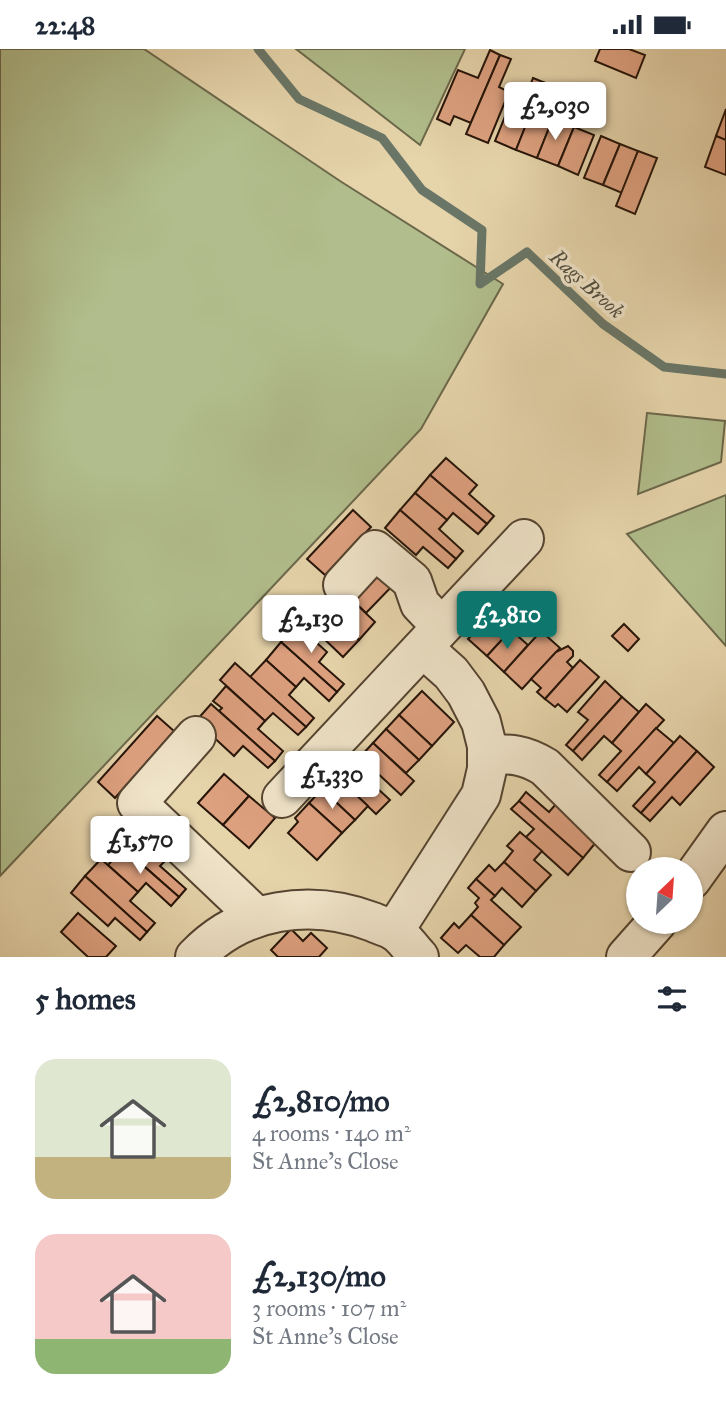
<!DOCTYPE html>
<html lang="en">
<head>
<meta charset="utf-8">
<style>
  body { margin:0; font-family:"IM FELL Great Primer",serif; background:#f2f2f3; color:#1f2937; height:100vh; display:flex; flex-direction:column; font-size:26px; white-space:nowrap }
  * { box-sizing:border-box; margin:0 }
  p { font-size:23px; color:#747a83 }
  .icon { flex:none; width:38px; height:38px; fill:none; stroke:currentColor; stroke-width:2; stroke-linecap:round; stroke-linejoin:round }
  .map { position:relative; height:908px; overflow:hidden }
  .side { display:flex; flex-direction:column; background:#fff; flex:1 }
  .side>* { flex:none }
  .needle { width:46px; rotate:25deg }
  .fabs { position:absolute; left:626px; top:808px; display:grid; gap:14px }
  .fabs a { display:grid; place-items:center; width:77px; height:77px; border-radius:50%; background:#fff; box-shadow:0 2px 5px #0004; font-size:35px }
  .price { position:absolute; translate:-50% -60px; padding:0 16px; border-radius:7px; background:#fff; color:#222; font-size:23px; line-height:46px; filter:drop-shadow(0 2px 4px #0008) }
  .price::after { content:''; position:absolute; left:50%; top:42px; width:21px; height:16px; margin-left:-10px; background:inherit; clip-path:polygon(0 0,100% 0,50% 100%) }
  .price.on { background:#0f766e; color:#fff }
  ul { padding:0; list-style:none }
  li { display:flex; align-items:center; gap:21px; height:175px; padding:0 35px }
  li span { display:grid; place-items:center; flex:none; width:196px; height:140px; border-radius:21px; color:#555 }
  li>.icon { margin-inline-start:auto }
  span .icon { width:84px; height:84px; fill:#fffc; stroke-width:1 }
  li b { font-size:30px }
  h2 { display:flex; justify-content:space-between; align-items:center; height:84px; padding:0 35px; font-size:30px }
  .status { display:flex; justify-content:space-between; align-items:center; height:49px; padding:0 35px; background:#fff; direction:ltr }
  .status svg { height:19px; fill:currentColor }
  .map>svg:first-child { display:block }
  .green { fill:#b1bd8c; stroke:#6b684a; stroke-width:2 }
  .lines { fill:none; stroke-linecap:round; stroke-linejoin:round }
  .stream { stroke:#697667; stroke-width:9 }
  .building { fill:#dea180; stroke:#251408; stroke-width:2 }
  .minor-casing { stroke:#554431; stroke-width:42 }
  .minor { stroke:#efe3c8; stroke-width:38 }
  .labels { text-anchor:middle; dominant-baseline:central; stroke-width:7; stroke-linejoin:round; paint-order:stroke }
  .water-label { font-size:21px; font-style:italic; fill:#4d4d3f; stroke:#efe3c8 }
</style>
</head>
<body>
<div class="status"><b>22:48</b><svg viewBox="0 0 49 12"><path d="M0 12V9h3v3zM5 12V6h3v6zM10 12V3h3v9zM15 12V0h3v12zM26 1h20v11H26zM47 4h2v5h-2z"/></svg></div>
<div class="map">
<svg width="726" height="908" viewBox="0 0 726 908">
  <rect width="100%" height="100%" fill="#e6d4ab"/>
  <filter id="stains"><feTurbulence type="fractalNoise" baseFrequency=".00286" numOctaves="4"/><feColorMatrix values="0 0 0 0 .2 0 0 0 0 .09 0 0 0 0 .02 0 0 0 .5 -.17"/></filter>
  <radialGradient id="worn" r=".72"><stop offset=".6" stop-color="#630" stop-opacity="0"/><stop offset="1" stop-color="#630" stop-opacity=".3"/></radialGradient>
  <g class="green">
    <polygon points="0,0 144,0 340,132 503,235 421,380 0,827"/>
    <polygon points="296,0 465,0 420,96"/>
    <polygon points="647,364 725,372 721,413 638,445"/>
    <polygon points="726,446 726,597 627,485"/>
  </g>
  <g class="lines">
    <polyline class="stream" points="258,0 299,50 382,89 422,141 482,181 480,235 527,203 603,275 664,318 726,325"/>
  </g>
  <g class="building">
    <polygon points="600,0 629,0 645,6 636,29 595,12"/>
    <polygon points="490,1 500,6 471,74 454,67 450,76 437,70 458,21 478,29"/>
    <polygon points="500,6 511,10 499,38 509,43 488,94 466,85"/>
    <polygon points="533,29 543,33 516,101 495,92 511,53 522,57"/>
    <polygon points="543,33 556,38 545,66 553,69 537,109 516,101"/>
    <polygon points="726,60 726,91 716,87"/>
    <polygon points="553,69 574,78 558,117 537,109"/>
    <polygon points="574,78 594,86 578,126 558,117"/>
    <polygon points="601,87 620,95 603,136 584,129"/>
    <polygon points="716,87 726,91 726,126 705,118"/>
    <polygon points="620,95 638,102 622,144 603,136"/>
    <polygon points="638,102 657,109 635,165 616,157"/>
    <polygon points="446,409 477,436 469,445 494,467 487,475 430,426"/>
    <polygon points="430,426 487,475 478,485 453,464 447,471 415,444"/>
    <polygon points="415,444 447,471 439,480 463,502 456,510 400,461"/>
    <polygon points="353,461 371,478 325,526 307,510"/>
    <polygon points="400,461 456,510 448,519 423,498 416,506 385,479"/>
    <polygon points="380,516 397,532 366,564 350,549"/>
    <polygon points="350,549 375,573 359,591 333,566"/>
    <polygon points="492,564 511,581 487,607 468,590"/>
    <polygon points="333,566 359,591 343,608 317,583"/>
    <polygon points="624,575 639,590 628,602 612,587"/>
    <polygon points="297,576 327,603 319,613 344,635 337,643 281,593"/>
    <polygon points="511,581 528,596 504,623 487,607"/>
    <polygon points="541,582 560,599 522,640 504,623"/>
    <polygon points="281,593 337,643 329,652 304,629 296,638 266,611"/>
    <polygon points="568,597 573,602 573,607 567,613 573,619 545,650 537,643 541,639 531,630 556,603"/>
    <polygon points="266,611 296,638 289,646 314,669 306,678 250,628"/>
    <polygon points="580,611 599,628 567,663 558,655 555,658 545,650"/>
    <polygon points="235,614 306,678 298,686 273,664 265,672 220,631"/>
    <polygon points="605,632 622,648 573,702 566,696 588,671 578,663"/>
    <polygon points="226,637 265,672 258,680 283,702 275,712 219,662 222,659 213,652"/>
    <polygon points="422,642 454,673 432,697 399,666"/>
    <polygon points="622,648 639,663 612,694 604,687 582,711 573,702"/>
    <polygon points="211,655 275,712 268,719 243,697 234,707 196,672"/>
    <polygon points="646,655 664,671 607,733 599,726 621,702 612,694"/>
    <polygon points="399,666 432,697 419,711 386,680"/>
    <polygon points="157,667 174,682 115,749 98,733"/>
    <polygon points="656,679 674,694 646,725 639,718 617,742 607,733"/>
    <polygon points="386,680 419,711 406,724 373,694"/>
    <polygon points="680,687 697,702 641,764 633,757 655,733 646,725"/>
    <polygon points="373,694 414,732 401,746 360,708"/>
    <polygon points="697,702 714,718 680,756 672,748 650,772 641,764"/>
    <polygon points="348,712 390,751 376,765 335,726"/>
    <polygon points="224,725 249,747 223,776 198,754"/>
    <polygon points="335,726 368,757 355,771 322,740"/>
    <polygon points="322,740 355,771 342,784 309,754"/>
    <polygon points="526,743 549,763 556,755 597,792 583,809 519,752"/>
    <polygon points="249,747 275,769 249,799 223,776"/>
    <polygon points="519,752 583,809 568,826 526,788 534,780 511,760"/>
    <polygon points="309,754 342,784 317,811 288,784 298,773 295,769"/>
    <polygon points="132,776 169,808 160,817 186,840 179,848 117,793"/>
    <polygon points="520,783 542,802 534,811 551,826 536,842 504,813 513,802 507,797"/>
    <polygon points="123,799 179,848 171,857 146,834 138,843 108,816"/>
    <polygon points="101,810 138,843 130,852 155,874 147,883 85,827"/>
    <polygon points="504,813 536,842 522,858 502,839 495,847 476,830 489,816 495,822"/>
    <polygon points="85,827 147,883 140,891 115,869 108,877 71,844"/>
    <polygon points="476,830 495,847 491,851 521,878 504,896 471,866 478,858 475,854 479,849 468,839"/>
    <polygon points="78,864 116,897 106,908 88,908 61,883"/>
    <polygon points="471,866 504,896 494,908 480,908 466,896 458,904 441,889 454,874 459,879"/>
    <polygon points="291,880 303,892 311,884 327,899 319,908 278,908 271,901"/>
  </g>
  <g class="lines">
    <defs>
      <g id="minor">
        <polyline points="343,536 375,501 412,532 420,555 441,577"/>
        <polyline points="196,687 137,754 257,868"/>
        <path d="M 487,705 C 511,705 524,705 545,718 L 631,803"/>
        <polyline points="282,749 524,490"/>
        <polyline points="691,831 726,782"/>
        <polyline points="394,882 481,746 487,720 487,697 481,673 466,644 451,624 423,599"/>
        <path d="M 195,908 C 242,859 311,849 373,873 C 379,876 387,878 393,881 C 403,887 411,900 419,908"/>
        <polyline points="626,908 657,873"/>
      </g>
    </defs>
    <use href="#minor" class="minor-casing"/>
    <use href="#minor" class="minor"/>
  </g>
  <g class="labels">
    <g class="water-label">
      <text transform="translate(587 235) rotate(42)">Rags Brook</text>
    </g>
  </g>
  <rect width="100%" height="100%" filter="url(#stains)"/>
  <rect width="100%" height="100%" fill="url(#worn)"/>
</svg>
<div class="fabs">
<a><svg class="needle" viewBox="-14 -14 28 28"><path d="M0-13l5 13h-10z" fill="#e53935"/><path d="M0 13l5-13h-10z" fill="#747a83"/></svg></a>
</div>
<b class="price" style="left:555px;top:93px">£2,030</b>
<b class="price on" style="left:507px;top:602px">£2,810</b>
<b class="price" style="left:311px;top:606px">£2,130</b>
<b class="price" style="left:332px;top:762px">£1,330</b>
<b class="price" style="left:140px;top:827px">£1,570</b>
</div>
<section class="side">
<h2>5 homes<svg class="icon" aria-label="filters" viewBox="0 0 24 24"><path d="M4 7h16M4 17h16"/><circle cx="9" cy="7" r="2"/><circle cx="15" cy="17" r="2"/></svg></h2>
<ul>
<li><span style="background:linear-gradient(#dfe7d0 70%,#c2b280 0)"><svg class="icon" aria-label="home" viewBox="0 0 24 24"><path d="M3 11l9-7 9 7M6 9v11h12V9"/></svg></span><div><b>£2,810/mo</b><p>4 rooms · 140 m²</p><p>St Anne's Close</p></div></li>
<li><span style="background:linear-gradient(#f6c9c9 75%,#8fb573 0)"><svg class="icon" aria-label="home" viewBox="0 0 24 24"><path d="M3 11l9-7 9 7M6 9v11h12V9"/></svg></span><div><b>£2,130/mo</b><p>3 rooms · 107 m²</p><p>St Anne's Close</p></div></li>
</ul>
</section>
</body>
</html>
